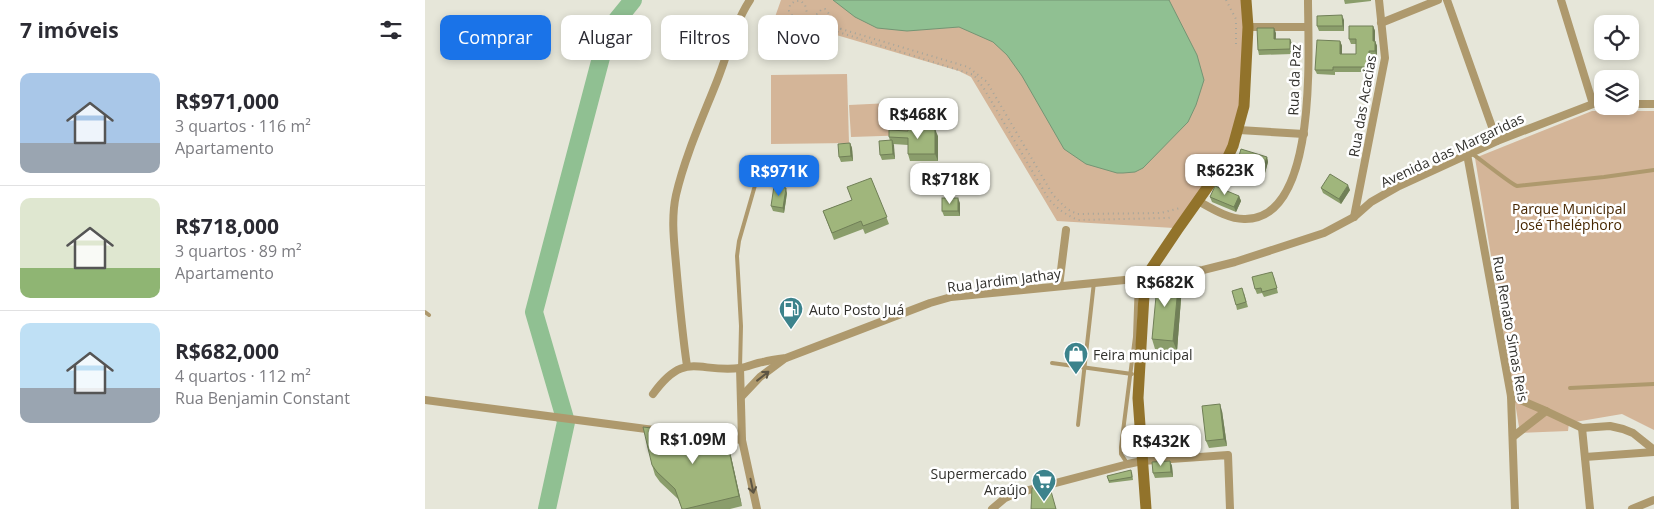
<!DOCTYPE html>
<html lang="pt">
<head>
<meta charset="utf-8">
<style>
  body { margin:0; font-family:"Open Sans",sans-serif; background:#f7f7f7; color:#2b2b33; height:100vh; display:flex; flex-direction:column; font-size:19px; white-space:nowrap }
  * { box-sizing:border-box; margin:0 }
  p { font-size:16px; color:#7c7c81 }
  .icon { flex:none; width:28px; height:28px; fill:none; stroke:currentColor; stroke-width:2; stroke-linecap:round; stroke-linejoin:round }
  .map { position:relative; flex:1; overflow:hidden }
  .side { display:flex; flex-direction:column; background:#fff; width:425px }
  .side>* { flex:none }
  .banner { position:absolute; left:15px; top:15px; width:475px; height:45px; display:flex; gap:10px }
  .tools { position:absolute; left:1169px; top:15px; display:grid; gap:10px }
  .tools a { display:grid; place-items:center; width:45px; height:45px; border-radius:10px; background:#fff; box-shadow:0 2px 8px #0003; font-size:25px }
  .price { position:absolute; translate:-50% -42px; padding:0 11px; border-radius:10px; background:#fff; color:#222; font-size:16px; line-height:32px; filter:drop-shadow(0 1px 2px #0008) }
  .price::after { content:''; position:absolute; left:50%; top:30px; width:15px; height:11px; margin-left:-8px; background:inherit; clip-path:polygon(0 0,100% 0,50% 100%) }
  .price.active { background:#1a73e8; color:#fff }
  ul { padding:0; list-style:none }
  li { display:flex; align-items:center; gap:15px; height:125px; padding:0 20px }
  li+li { border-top:1px solid #e1e1e2 }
  li span { display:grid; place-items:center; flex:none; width:140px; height:100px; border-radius:10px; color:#555 }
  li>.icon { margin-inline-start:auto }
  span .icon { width:60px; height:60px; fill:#fffc; stroke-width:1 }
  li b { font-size:21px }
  h2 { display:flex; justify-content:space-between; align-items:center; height:60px; padding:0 20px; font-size:21px }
  .chip { padding:0 18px; border-radius:10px; background:#fff; box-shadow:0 2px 8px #0003; font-size:18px; line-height:45px }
  .chip.active { background:#1a73e8; color:#fff }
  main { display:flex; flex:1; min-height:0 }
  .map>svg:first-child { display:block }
  .green { fill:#d4b598 }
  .water { fill:#90c092; stroke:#749574 }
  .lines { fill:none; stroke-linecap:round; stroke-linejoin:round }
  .river { stroke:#90c092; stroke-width:18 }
  .path { stroke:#a5a59b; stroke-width:2; stroke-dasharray:1 4; stroke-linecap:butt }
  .lane { stroke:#ae996d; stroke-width:4 }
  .street { stroke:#ae996d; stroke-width:8 }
  .secondary { stroke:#92732b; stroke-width:11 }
  .wall { fill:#8a9d6b }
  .shaded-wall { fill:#707f57 }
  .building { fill:#a0b67c; stroke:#707f57 }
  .oneway { stroke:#5d5543 }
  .labels { text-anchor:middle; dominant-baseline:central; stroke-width:5; stroke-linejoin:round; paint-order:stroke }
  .street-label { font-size:14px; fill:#32312d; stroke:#fff }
  .park-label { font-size:14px; fill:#472702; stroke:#fff }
  .poi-label { font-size:14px; fill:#32312d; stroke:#fff; text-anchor:start }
</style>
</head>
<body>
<main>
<section class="side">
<h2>7 imóveis<svg class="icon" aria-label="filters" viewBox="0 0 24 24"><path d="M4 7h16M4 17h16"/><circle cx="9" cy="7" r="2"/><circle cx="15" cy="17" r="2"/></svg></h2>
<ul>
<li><span style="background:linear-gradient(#a9c7e8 70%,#9aa5b1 0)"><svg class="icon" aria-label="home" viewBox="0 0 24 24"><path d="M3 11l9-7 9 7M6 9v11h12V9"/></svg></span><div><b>R$971,000</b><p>3 quartos · 116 m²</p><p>Apartamento</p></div></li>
<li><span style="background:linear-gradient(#dfe7d0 70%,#8fb573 0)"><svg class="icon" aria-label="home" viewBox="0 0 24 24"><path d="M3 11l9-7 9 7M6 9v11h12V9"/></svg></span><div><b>R$718,000</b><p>3 quartos · 89 m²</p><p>Apartamento</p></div></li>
<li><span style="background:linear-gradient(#bfe0f5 65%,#9aa5b1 0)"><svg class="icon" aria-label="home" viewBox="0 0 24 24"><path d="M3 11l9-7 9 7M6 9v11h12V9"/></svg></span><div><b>R$682,000</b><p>4 quartos · 112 m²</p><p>Rua Benjamin Constant</p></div></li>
</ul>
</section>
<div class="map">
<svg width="1229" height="509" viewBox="0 0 1229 509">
  <rect width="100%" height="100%" fill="#e6e6d9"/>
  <g class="green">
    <polygon points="356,0 816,0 819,23 816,109 800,157 749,228 632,221 546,77 534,71 350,17"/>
    <polygon points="422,74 424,143 346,144 346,75"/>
    <polygon points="486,102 487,135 426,137 424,105"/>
    <polygon points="1167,111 1229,111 1229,430 1197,414 1144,423 1143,431 1095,433 1050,158"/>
  </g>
  <g class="water">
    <polygon points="408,0 744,0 772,55 779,80 771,105 763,122 718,168 710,172 698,173 692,173 661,164 639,149 597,76 582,55 568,42 534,27 482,31 452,28 430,17"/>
    <polygon points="525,172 526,190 489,191 489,174"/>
  </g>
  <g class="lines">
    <polyline class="river" points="122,509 141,422 109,312 183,31 208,0"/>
    <g class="path">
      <polyline points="801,0 812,21"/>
      <path d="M 389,24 L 383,17 L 380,5 L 376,1 L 370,1 L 365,5 L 364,11 L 369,18 L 549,75 L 558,87 L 623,198 C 632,209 641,215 653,220 L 743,218 L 748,217"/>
      <path d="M 416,29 C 409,23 406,15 400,9 L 396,10 L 392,14 L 394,20 L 416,29 L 543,67 L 562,82 L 628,195 L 642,209 L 652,214 L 736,213 L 755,208"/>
      <polyline points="811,44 811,22"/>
    </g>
    <g class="lane">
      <path d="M 1046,153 C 1054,158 1087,185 1092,186 L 1179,177 L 1229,170"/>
      <polyline points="0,312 4,315"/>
      <polyline points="627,363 707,374"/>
      <polyline points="315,368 316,326 312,256 314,241 333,175"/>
      <polyline points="1145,388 1229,384"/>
      <polyline points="653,425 669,282"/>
      <polyline points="702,463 696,454 696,447 710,337 712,279"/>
    </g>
    <g class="street">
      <polyline points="1022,0 1072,141"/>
      <polyline points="1136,0 1168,104"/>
      <polyline points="956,23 1013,0"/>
      <polyline points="823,27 883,27"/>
      <polyline points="1205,104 1229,104"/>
      <polyline points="814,130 879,134"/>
      <polyline points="1042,154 1086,396 1090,509"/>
      <path d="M 773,201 C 786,208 803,219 819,219 C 894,221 883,49 883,0"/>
      <polyline points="929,217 960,58 954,0"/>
      <polyline points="634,286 641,230"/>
      <path d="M 262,366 C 257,332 254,298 251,264 C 249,241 246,218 251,195 C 260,156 277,119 292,81 C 303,54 309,24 325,0"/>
      <polyline points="315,368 317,440 332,509"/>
      <path d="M 228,394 C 260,350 272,373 315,368 C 323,367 330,363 338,362 C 345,360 353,359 361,358 L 505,303 L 526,297 L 720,278 L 778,270 L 810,262 L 899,233 L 929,217 L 946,202 L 974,186 L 1072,141 L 1168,104 L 1178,104"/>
      <polyline points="317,396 335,377 359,359"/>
      <polyline points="1086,396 1121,411"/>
      <polyline points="0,400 229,430"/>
      <polyline points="1157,428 1165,509"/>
      <polyline points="1089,436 1121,411 1157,428 1185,426 1198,429 1208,433 1229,450"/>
      <polyline points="292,437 317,440"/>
      <polyline points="1160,457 1229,452"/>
      <polyline points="567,509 580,498 589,494 703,464 717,461 803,455 805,509"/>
      <polyline points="1207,509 1229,500"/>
    </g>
    <polyline class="secondary" points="721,509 713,398 720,278 753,229 801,161 808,146 819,106 823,27 821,0"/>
  </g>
  <g class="wall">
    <polygon points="919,0 946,0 946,1 920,4"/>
    <polygon points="919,20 919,31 894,31 892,26"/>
    <polygon points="948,26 950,31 950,41 952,46 952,56 945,56 946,72 910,72 910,75 892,74 890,70 915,41 917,46 917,54 931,54 931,44 926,44 924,39"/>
    <polygon points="851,33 851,39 865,39 867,44 867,54 834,55 833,50"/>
    <polygon points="513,136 513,161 485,161 483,154 483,145 468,144 470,159 457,160 455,155 465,141 464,137"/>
    <polygon points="425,143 427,148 428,161 416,162 414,157"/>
    <polygon points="842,157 843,162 840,173 814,164 813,159"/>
    <polygon points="446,178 464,224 440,234 438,229 409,240 398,211 427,200"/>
    <polygon points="896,188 925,190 916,204 898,193"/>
    <polygon points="362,193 359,213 348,211 346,206"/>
    <polygon points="814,196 816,201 811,212 787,202 785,197"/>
    <polygon points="535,203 535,216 519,216 517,211"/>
    <polygon points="754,277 757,286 752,351 730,349 727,339"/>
    <polygon points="849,277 853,293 839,297 837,293 832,294 830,289"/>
    <polygon points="819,293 823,307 812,310 811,305"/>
    <polygon points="797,411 802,446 784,448 781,441"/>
    <polygon points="304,447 317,506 305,509 257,509 253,499 235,482 230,475 227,465"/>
    <polygon points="745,461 747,466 748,477 730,478 728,473"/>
    <polygon points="707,472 708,480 684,483 682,476"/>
  </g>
  <g class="shaded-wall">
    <polygon points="917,15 919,20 919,31 918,26"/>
    <polygon points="948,26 950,31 950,46 948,41"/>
    <polygon points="849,28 851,33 850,44 849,39"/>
    <polygon points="865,39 867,44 867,54 865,49"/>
    <polygon points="915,41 917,46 917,59 915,54"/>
    <polygon points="950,41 952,46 952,56 950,51"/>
    <polygon points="944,51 945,56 946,72 944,67"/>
    <polygon points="510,129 513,136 513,161 510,154"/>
    <polygon points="467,140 469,145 470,159 468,154"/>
    <polygon points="425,143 427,148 428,161 426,156"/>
    <polygon points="842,157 843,162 840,173 838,168"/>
    <polygon points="923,185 925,190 916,204 914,199"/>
    <polygon points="361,188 362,193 359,213 358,208"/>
    <polygon points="814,196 816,201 811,212 809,207"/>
    <polygon points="533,198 535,203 535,216 533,211"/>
    <polygon points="754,277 757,286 752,351 748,341"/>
    <polygon points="795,404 797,411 802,446 799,439"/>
    <polygon points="301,437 304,447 317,506 314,496"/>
    <polygon points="745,461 747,466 748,477 746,472"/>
  </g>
  <g class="building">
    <polygon points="917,15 918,26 892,26 892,16"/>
    <polygon points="924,26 948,26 948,41 950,41 950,51 944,51 944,67 908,67 908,70 890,70 892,40 915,41 915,54 931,54 931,39 924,39"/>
    <polygon points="832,28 849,28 849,39 865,39 865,49 833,50"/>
    <polygon points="483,129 510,129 510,154 483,154 483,138 464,137 464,130 483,131"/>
    <polygon points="467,140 468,154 455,155 454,141"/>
    <polygon points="425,143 426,156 414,157 413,144"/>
    <polygon points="816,149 842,157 838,168 813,159"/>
    <polygon points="905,174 923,185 914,199 896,188"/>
    <polygon points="446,178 462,217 438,226 436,221 407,233 398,211 427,200 422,187"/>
    <polygon points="349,186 361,188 358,208 346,206"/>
    <polygon points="790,186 814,196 809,207 785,197"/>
    <rect x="517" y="198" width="16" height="13"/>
    <polygon points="847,272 852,288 837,292 836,288 830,289 827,277"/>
    <polygon points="733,275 754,277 748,341 727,339"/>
    <polygon points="817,288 821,302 811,305 807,291"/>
    <polygon points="795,404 799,439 781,441 777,406"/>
    <polygon points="218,427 301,437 314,496 260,509 257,509 250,489 232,472 227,465"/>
    <polygon points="745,461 746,472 728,473 727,462"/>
    <polygon points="706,470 707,477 684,481 682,476"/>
    <polygon points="624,484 631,509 606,509 607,488"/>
  </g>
  <defs><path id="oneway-shaft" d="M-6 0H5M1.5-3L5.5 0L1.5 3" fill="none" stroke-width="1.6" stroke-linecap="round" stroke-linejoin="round" transform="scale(1.25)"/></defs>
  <g class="oneway">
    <use href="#oneway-shaft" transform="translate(338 376) rotate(-38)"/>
    <use href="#oneway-shaft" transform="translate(327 486) rotate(78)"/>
  </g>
  <defs>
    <symbol id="fuel-pin" viewBox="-11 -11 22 30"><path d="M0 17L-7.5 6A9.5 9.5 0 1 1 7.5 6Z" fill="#3c838c" stroke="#fff"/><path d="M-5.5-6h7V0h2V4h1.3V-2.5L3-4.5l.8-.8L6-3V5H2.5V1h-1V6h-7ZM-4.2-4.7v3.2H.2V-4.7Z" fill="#fff"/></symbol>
    <symbol id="shop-pin" viewBox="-11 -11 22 30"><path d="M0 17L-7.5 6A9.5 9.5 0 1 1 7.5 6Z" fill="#3c838c" stroke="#fff"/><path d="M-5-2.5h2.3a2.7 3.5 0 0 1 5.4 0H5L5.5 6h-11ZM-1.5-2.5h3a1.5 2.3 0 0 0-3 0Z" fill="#fff"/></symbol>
    <symbol id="supermarket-pin" viewBox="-11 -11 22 30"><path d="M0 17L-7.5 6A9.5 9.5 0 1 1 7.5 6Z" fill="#3c838c" stroke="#fff"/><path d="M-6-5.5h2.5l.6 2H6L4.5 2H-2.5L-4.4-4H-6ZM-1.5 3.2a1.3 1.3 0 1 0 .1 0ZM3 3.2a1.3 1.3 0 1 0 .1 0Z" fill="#fff"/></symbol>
  </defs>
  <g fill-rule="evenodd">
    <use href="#fuel-pin" x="352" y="295" width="28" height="38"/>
    <use href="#shop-pin" x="637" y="340" width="28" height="38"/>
    <use href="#supermarket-pin" x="605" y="467" width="28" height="38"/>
  </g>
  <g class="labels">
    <g class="street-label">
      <text transform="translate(869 80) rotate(-88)">Rua da Paz</text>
      <text transform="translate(937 106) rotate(-80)">Rua das Acacias</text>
      <text transform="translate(1027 150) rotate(-25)">Avenida das Margaridas</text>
      <text transform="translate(579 280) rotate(-7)">Rua Jardim Jathay</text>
      <text transform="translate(1086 329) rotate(80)">Rua Renato Simas Reis</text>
    </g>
    <g class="park-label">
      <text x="1144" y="208">Parque Municipal<tspan x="1144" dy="16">José Theléphoro</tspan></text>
    </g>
    <g class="poi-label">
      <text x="384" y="309">Auto Posto Juá</text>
      <text x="668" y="354">Feira municipal</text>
      <text x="602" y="473" text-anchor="end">Supermercado<tspan x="602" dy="16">Araújo</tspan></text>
    </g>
  </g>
</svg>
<div class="tools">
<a><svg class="icon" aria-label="locate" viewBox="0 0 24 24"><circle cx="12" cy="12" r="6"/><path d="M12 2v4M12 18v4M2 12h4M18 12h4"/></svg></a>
<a><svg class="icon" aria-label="layers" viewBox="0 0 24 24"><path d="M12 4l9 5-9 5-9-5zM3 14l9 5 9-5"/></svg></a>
</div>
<b class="price" style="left:493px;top:140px">R$468K</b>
<b class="price" style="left:800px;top:196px">R$623K</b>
<b class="price active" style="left:354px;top:197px">R$971K</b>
<b class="price" style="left:525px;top:205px">R$718K</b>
<b class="price" style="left:740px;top:308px">R$682K</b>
<b class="price" style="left:268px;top:465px">R$1.09M</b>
<b class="price" style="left:736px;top:467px">R$432K</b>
<div class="banner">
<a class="chip active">Comprar</a>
<a class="chip">Alugar</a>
<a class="chip">Filtros</a>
<a class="chip">Novo</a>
</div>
</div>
</main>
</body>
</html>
